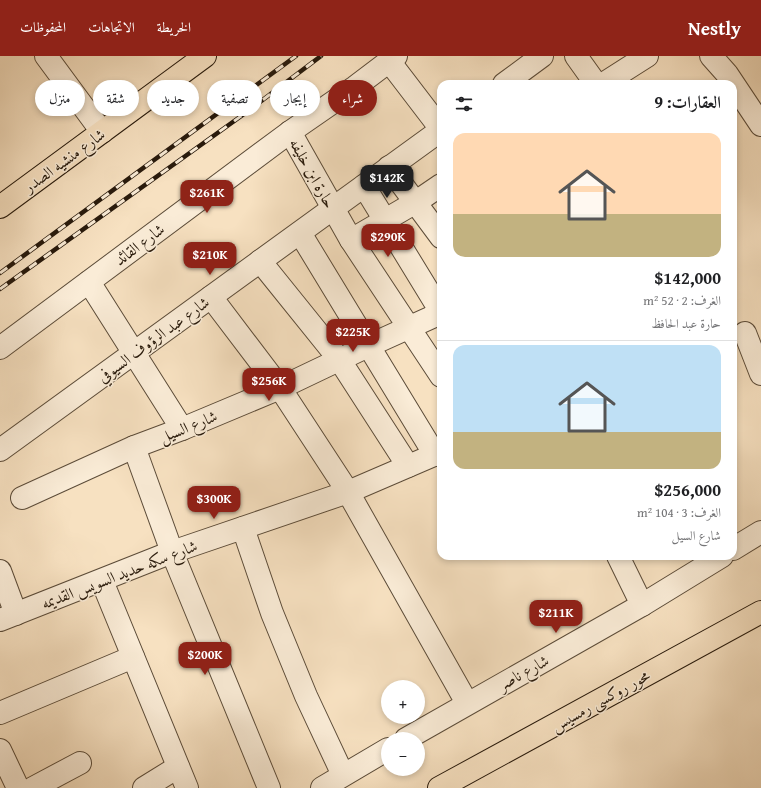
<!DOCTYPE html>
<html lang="ar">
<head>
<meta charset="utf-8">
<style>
  body { margin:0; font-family:"Gentium Book Plus",Amiri,serif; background:#f2f2f2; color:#202124; direction:rtl; height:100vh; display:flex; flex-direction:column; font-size:15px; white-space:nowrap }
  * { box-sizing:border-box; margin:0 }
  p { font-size:13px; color:#757577 }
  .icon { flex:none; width:22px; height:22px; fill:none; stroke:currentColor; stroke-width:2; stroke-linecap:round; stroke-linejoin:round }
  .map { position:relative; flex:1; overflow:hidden; direction:ltr }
  .panel { position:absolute; left:437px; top:24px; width:300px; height:480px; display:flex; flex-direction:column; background:#fff; border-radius:12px; box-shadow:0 2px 6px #0003; direction:rtl }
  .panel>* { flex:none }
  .top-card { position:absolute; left:12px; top:24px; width:365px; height:36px; direction:rtl; display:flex; gap:8px }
  .fabs { position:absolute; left:381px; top:624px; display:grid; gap:8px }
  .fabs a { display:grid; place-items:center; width:44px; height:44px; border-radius:50%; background:#fff; box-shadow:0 2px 6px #0003; font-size:20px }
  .price { position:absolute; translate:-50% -34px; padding:0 9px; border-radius:8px; background:#8f2418; color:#fff; font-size:13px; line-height:26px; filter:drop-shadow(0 1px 2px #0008) }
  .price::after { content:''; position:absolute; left:50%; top:24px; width:12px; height:9px; margin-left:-6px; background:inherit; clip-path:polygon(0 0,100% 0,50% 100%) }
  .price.active { background:#222; color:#fff }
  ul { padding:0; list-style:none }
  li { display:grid; align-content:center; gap:8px; height:212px; padding:0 16px }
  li+li { border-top:1px solid #e0e0e0 }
  li span { display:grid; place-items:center; height:124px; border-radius:12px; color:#555 }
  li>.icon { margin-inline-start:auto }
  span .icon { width:72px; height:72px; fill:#fffc; stroke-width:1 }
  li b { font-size:17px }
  h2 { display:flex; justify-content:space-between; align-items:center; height:48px; padding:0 16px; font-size:17px }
  .chip { padding:0 14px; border-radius:18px; background:#fff; box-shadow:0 2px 6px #0003; font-size:14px; line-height:36px }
  .chip.active { background:#8f2418; color:#fff }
  header { display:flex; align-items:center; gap:24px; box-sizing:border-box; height:56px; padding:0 20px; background:#8f2418; color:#fff }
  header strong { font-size:19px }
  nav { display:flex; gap:22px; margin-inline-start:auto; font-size:14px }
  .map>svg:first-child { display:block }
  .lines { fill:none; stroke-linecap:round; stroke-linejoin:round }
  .minor-casing { stroke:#5c4c39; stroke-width:24 }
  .major-casing { stroke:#281a0c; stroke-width:24 }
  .minor { stroke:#faecd7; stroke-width:22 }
  .major { stroke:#f7e1c1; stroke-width:22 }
  .rail-casing { stroke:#281a0c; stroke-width:4.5 }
  .rail { stroke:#faecd7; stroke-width:3; stroke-dasharray:9; stroke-linecap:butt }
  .labels { text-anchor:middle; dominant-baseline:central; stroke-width:3; stroke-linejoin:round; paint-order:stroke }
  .street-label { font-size:16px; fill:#281a0c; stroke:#faecd7 }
</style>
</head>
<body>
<header>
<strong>Nestly</strong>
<nav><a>الخريطة</a><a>الاتجاهات</a><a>المحفوظات</a></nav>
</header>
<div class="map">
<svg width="761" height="732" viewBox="0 0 761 732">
  <rect width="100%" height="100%" fill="#f7e1c1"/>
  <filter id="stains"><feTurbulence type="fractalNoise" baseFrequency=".005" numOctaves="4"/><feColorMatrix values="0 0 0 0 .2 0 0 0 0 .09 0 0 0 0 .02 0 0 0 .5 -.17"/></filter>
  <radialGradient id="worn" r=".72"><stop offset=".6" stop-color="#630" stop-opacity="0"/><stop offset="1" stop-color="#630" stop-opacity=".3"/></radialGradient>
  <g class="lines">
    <defs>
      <g id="minor">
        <polyline points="46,0 102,76"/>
        <polyline points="576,0 596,28"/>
        <polyline points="711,0 727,18 761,69"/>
        <polyline points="389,5 441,73"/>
        <polyline points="504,28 542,0"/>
        <polyline points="603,28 647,0"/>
        <polyline points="290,76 351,184 441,320"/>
        <polyline points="389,111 441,181"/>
        <polyline points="364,130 441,256"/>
        <polyline points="300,177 435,399"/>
        <polyline points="351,184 416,146 441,129"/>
        <polyline points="260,205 339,303 408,410"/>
        <polyline points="89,226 182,373"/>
        <polyline points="211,241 280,332 348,436 467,647"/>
        <polyline points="745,277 761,318"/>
        <polyline points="0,292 290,76 355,31 396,0"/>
        <polyline points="134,391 172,496 269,732"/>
        <polyline points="0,394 441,74"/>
        <polyline points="22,442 134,391 182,373 280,332 368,290 441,257"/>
        <polyline points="243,472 272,557 306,640 343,719"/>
        <polyline points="733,493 761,476"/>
        <polyline points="618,500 642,549"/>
        <polyline points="0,515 16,558"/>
        <polyline points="102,525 187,732"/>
        <polyline points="0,564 172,496 348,436 441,396"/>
        <polyline points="0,657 133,601"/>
        <polyline points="406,683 642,549 722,500"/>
        <polyline points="0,694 18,732"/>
        <polyline points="33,732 80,707"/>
        <polyline points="144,732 178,711"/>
        <polyline points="322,732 388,693"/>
      </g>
      <g id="major">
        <polyline points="0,151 205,0"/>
        <polyline points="439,732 761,556"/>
      </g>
    </defs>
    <use href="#minor" class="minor-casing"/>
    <use href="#major" class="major-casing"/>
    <use href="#minor" class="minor"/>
    <use href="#major" class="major"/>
    <defs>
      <g id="rail">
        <polyline points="0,217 296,0"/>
        <polyline points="0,233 244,58 321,0"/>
      </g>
    </defs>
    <use href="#rail" class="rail-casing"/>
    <use href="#rail" class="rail"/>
  </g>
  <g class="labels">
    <g class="street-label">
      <text transform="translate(64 104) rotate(-36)">شارع منشيه الصدر</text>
      <text transform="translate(313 117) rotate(61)">حارة ابن خليفه</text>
      <text transform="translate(139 188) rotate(-37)">شارع القائد</text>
      <text transform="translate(153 283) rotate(-36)">شارع عبد الرؤوف السيوفي</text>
      <text transform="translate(188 370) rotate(-22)">شارع السيل</text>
      <text transform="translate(119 518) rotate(-21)">شارع سكه حديد السويس القديمه</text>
      <text transform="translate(523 616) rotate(-29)">شارع ناصر</text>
      <text transform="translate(600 644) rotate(-29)">محور روكسى رمسيس</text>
    </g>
  </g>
  <rect width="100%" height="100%" filter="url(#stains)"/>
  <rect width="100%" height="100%" fill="url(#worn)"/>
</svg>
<div class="fabs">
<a>+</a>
<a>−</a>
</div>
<b class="price active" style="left:387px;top:143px">$142K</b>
<b class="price" style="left:207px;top:158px">$261K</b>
<b class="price" style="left:388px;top:202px">$290K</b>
<b class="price" style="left:210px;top:220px">$210K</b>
<b class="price" style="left:353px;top:297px">$225K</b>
<b class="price" style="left:269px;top:346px">$256K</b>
<b class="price" style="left:214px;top:464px">$300K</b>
<b class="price" style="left:556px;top:578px">$211K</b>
<b class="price" style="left:205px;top:620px">$200K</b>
<div class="top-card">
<a class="chip active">شراء</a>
<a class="chip">إيجار</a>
<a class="chip">تصفية</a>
<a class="chip">جديد</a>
<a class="chip">شقة</a>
<a class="chip">منزل</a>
</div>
<section class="panel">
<h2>العقارات: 9<svg class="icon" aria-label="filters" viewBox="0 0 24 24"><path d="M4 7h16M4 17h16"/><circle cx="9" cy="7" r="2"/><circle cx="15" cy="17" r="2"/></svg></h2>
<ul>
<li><span style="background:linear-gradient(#ffd9b3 65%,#c2b280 0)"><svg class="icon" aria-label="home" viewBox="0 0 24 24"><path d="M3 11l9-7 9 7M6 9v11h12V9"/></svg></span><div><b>$142,000</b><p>الغرف: 2 · 52 m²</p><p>حارة عبد الحافظ</p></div></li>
<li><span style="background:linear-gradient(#bfe0f5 70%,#c2b280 0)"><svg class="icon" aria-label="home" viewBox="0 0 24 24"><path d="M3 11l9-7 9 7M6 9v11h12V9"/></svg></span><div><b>$256,000</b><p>الغرف: 3 · 104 m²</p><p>شارع السيل</p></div></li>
</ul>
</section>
</div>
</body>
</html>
